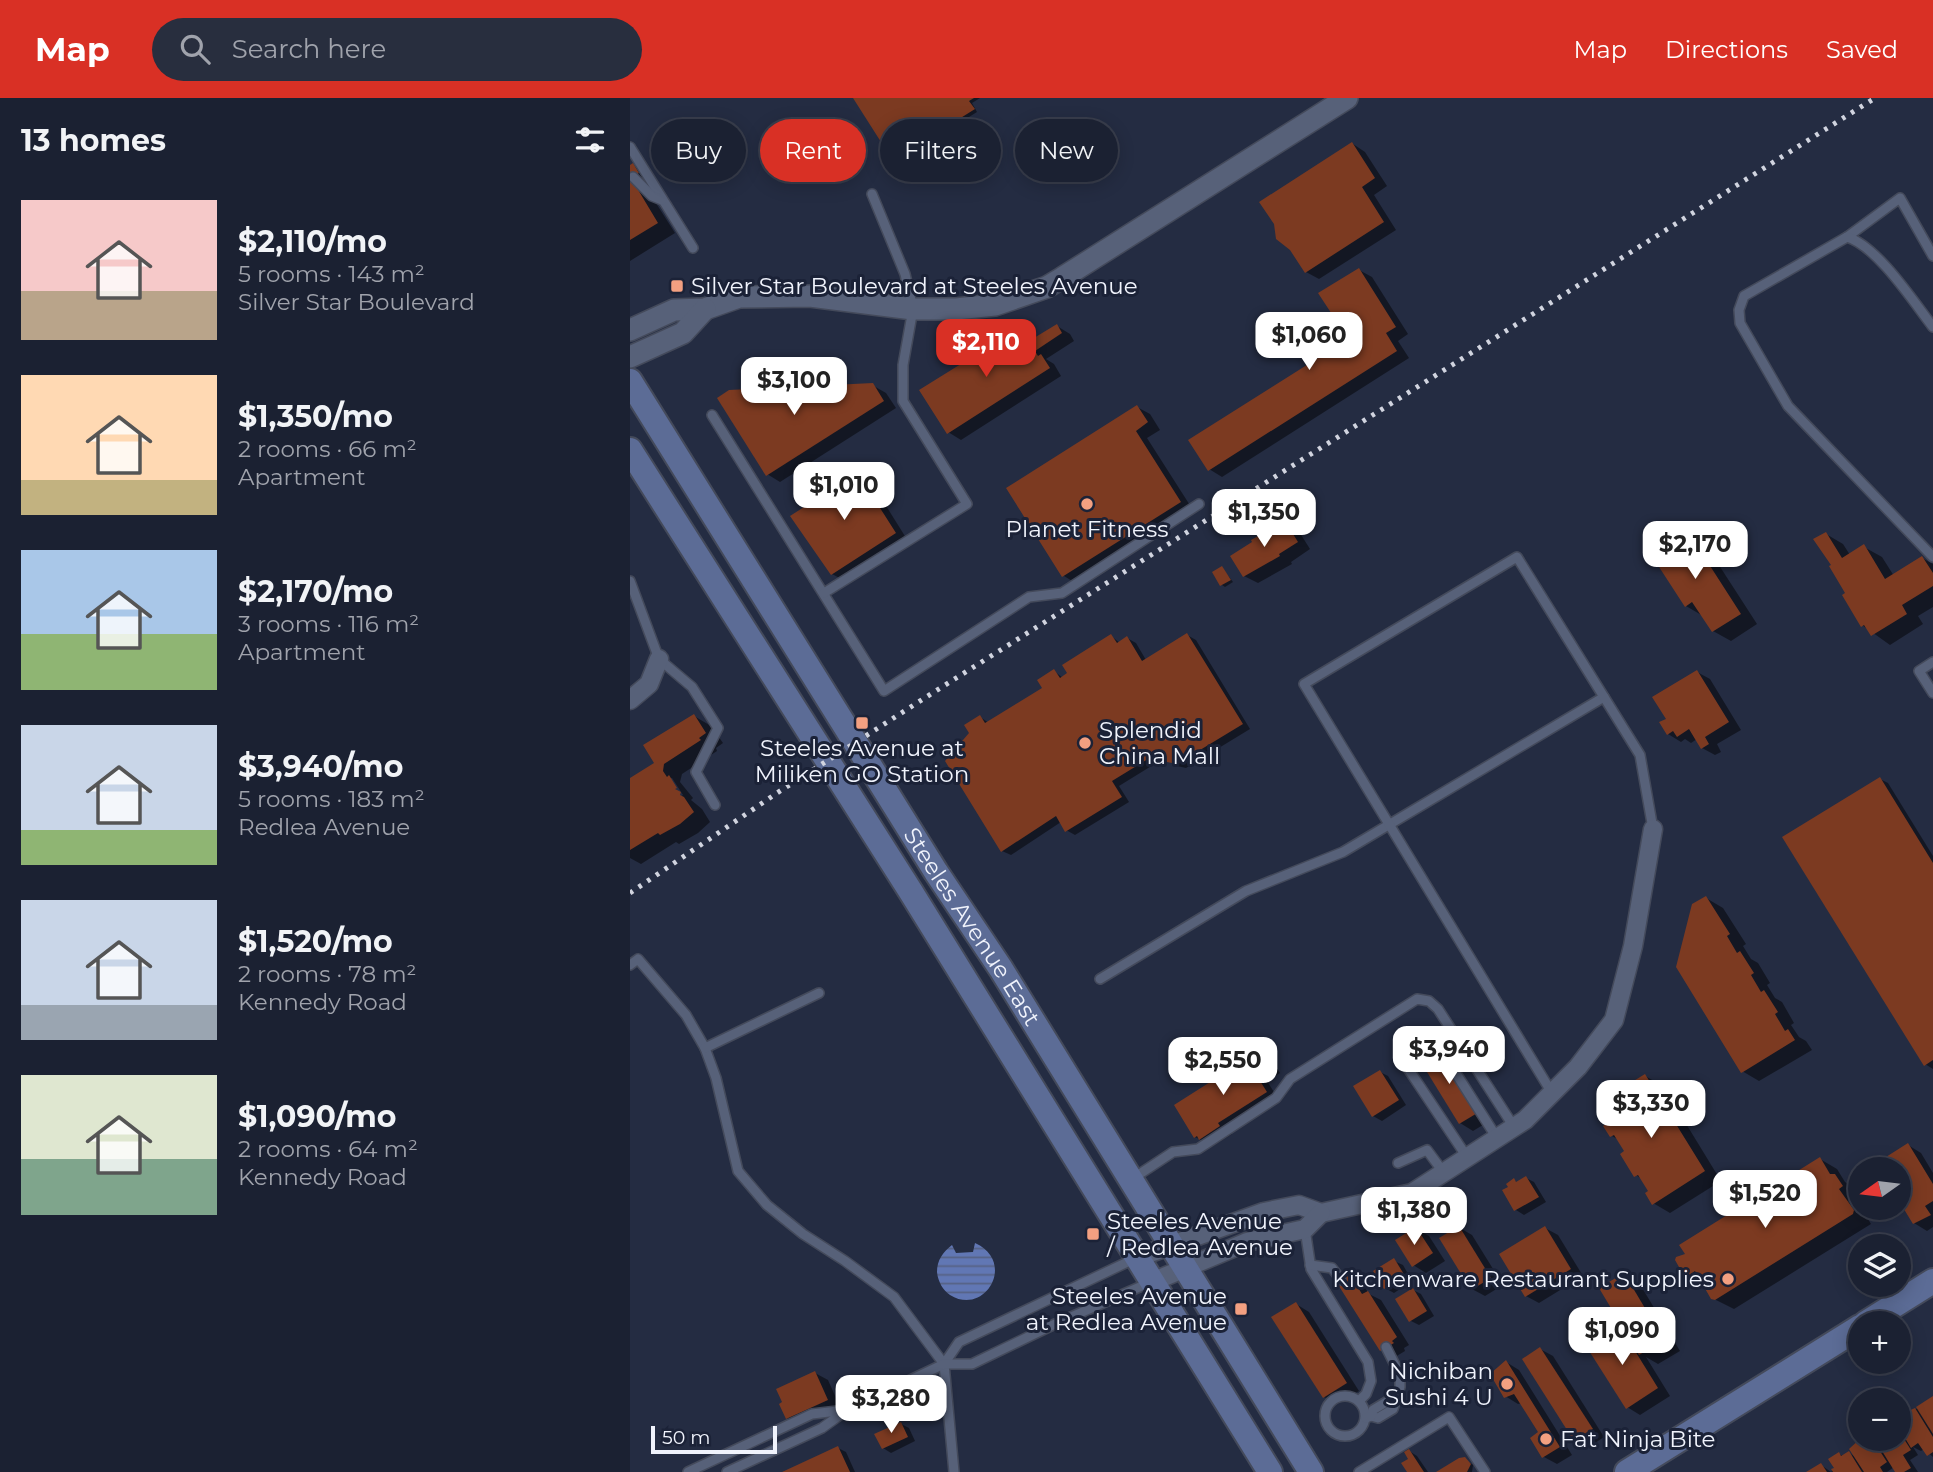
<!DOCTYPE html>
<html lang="en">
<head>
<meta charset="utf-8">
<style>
  body { margin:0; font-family:Montserrat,sans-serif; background:#282e3e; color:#f1f3f6; height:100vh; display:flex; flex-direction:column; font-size:26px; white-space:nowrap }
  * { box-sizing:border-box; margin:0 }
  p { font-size:23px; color:#a0a3ac }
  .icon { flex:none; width:38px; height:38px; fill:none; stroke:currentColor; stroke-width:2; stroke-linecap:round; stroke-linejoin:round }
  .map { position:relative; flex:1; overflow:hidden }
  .drawer { display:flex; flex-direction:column; background:#1b2132; width:630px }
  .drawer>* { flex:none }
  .guide { position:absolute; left:21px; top:21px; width:665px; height:63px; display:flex; gap:14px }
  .needle { width:46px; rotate:256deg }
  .buttons { position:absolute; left:1218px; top:1059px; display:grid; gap:14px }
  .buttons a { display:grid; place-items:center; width:63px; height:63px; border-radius:50%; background:#1b2132; box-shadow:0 4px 18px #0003,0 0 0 2px #393e4d; font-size:35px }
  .scale { position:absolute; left:21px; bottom:18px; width:126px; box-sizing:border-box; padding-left:7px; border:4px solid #f0f3fc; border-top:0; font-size:19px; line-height:24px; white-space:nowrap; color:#f0f3fc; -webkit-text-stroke:5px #1b2237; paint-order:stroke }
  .price { position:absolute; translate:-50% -60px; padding:0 16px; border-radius:14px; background:#fff; color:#222; font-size:23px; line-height:46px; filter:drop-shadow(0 2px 4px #0008) }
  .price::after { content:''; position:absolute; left:50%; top:42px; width:21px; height:16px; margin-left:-10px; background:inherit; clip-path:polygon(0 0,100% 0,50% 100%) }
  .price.selected { background:#d93025; color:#fff }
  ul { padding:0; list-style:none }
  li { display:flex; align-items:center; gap:21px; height:175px; padding:0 21px }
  li span { display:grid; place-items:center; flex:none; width:196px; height:140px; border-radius:0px; color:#555 }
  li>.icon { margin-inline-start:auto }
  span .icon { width:84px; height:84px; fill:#fffc; stroke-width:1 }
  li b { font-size:30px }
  h2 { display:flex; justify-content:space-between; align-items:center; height:84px; padding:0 21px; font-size:30px }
  .pill { padding:0 24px; border-radius:32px; background:#1b2132; box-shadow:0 4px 18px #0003,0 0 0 2px #393e4d; font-size:24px; line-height:63px }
  .pill.selected { background:#d93025; color:#fff }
  header { display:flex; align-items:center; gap:42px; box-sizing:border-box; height:98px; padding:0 35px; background:#d93025; color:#fff }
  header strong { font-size:33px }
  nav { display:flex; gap:38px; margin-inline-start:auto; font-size:24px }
  .search { width:490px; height:63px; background:#282e3e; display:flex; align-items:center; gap:18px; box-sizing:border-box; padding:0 24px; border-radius:38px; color:#a0a3ac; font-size:26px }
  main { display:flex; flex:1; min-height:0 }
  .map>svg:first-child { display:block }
  .water { fill:url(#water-rules) }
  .shadow { fill:#0007; fill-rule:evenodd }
  .building { fill:#7c3a21 }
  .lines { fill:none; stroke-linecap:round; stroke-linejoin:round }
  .service-casing { stroke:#444a5b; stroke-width:12 }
  .minor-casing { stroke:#444a5b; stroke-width:21 }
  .tertiary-casing { stroke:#444a5b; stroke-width:24 }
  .secondary-casing { stroke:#444a5b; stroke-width:28 }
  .service { stroke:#576179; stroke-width:9 }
  .minor { stroke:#576179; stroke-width:18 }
  .tertiary { stroke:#576179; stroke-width:21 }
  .secondary { stroke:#5c6c96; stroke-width:24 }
  .rail { stroke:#d1d4df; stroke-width:5; stroke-dasharray:3.5 7; stroke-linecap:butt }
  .poi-dot { fill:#f3a081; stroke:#1b2237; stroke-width:2.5 }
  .labels { text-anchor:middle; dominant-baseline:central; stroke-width:6; stroke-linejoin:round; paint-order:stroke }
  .poi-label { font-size:23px; fill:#f0f3fc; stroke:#1b2237; text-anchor:start }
  .street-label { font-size:23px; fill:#f0f3fc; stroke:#1b2237 }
</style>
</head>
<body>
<header>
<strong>Map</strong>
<div class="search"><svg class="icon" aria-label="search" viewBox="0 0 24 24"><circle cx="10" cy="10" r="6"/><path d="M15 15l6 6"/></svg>Search here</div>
<nav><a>Map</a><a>Directions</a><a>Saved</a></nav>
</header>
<main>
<section class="drawer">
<h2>13 homes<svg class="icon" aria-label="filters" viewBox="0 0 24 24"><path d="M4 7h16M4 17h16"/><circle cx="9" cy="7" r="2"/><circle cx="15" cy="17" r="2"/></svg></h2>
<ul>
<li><span style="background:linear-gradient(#f6c9c9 65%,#b9a48a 0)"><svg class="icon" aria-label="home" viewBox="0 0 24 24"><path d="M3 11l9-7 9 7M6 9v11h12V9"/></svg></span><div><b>$2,110/mo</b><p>5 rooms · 143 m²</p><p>Silver Star Boulevard</p></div></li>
<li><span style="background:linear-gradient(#ffd9b3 75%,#c2b280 0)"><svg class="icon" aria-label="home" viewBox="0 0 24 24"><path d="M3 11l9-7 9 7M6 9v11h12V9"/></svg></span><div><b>$1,350/mo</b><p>2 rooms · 66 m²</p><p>Apartment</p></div></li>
<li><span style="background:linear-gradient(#a9c7e8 60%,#8fb573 0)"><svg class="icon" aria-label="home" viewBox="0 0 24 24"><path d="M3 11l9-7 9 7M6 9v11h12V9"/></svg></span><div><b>$2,170/mo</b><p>3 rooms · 116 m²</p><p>Apartment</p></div></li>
<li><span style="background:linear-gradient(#c9d6e8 75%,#8fb573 0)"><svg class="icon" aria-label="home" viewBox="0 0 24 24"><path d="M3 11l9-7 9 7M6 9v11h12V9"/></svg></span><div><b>$3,940/mo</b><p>5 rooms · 183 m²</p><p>Redlea Avenue</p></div></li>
<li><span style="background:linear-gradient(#c9d6e8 75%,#9aa5b1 0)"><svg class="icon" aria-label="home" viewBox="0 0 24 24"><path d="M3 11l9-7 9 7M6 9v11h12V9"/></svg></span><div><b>$1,520/mo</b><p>2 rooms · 78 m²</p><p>Kennedy Road</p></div></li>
<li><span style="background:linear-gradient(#dfe7d0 60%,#7fa58c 0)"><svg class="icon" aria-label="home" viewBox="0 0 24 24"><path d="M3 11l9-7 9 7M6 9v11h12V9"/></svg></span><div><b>$1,090/mo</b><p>2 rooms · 64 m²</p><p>Kennedy Road</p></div></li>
</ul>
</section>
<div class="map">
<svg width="1303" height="1374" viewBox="0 0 1303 1374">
  <defs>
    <pattern id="water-rules" width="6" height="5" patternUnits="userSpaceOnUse" patternTransform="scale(1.75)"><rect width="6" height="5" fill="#6177b4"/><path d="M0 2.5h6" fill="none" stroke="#566285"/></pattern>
  </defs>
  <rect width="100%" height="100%" fill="#242c42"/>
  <path class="water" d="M 345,1145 C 387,1164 355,1219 320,1197 C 313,1192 308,1184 307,1174 C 307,1162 313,1154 322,1147 L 326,1155 L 343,1154 Z"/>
  <g class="shadow">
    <polygon points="225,0 350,0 342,5 347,14 286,52 279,45 262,56 259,54"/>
    <polygon points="723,46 735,54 757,88 744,97 766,132 689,181 676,174"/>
    <polygon points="0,67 21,77 26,85 17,91 45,135 0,163"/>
    <polygon points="729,172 742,179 778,236 768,243 779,260 592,379 579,371 709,248"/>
    <polygon points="427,228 440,236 444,243 416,261 424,266 431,278 331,342 318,334 395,239 402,243"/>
    <polygon points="242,287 256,295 266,310 150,384 137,376"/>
    <polygon points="507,309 520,316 530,332 517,340 563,412 447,486 434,478 378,391"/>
    <polygon points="238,370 251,378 258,389 248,395 278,443 215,483 202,476"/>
    <polygon points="655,425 668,432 680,451 661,464 662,466 628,485 614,478"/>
    <polygon points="1057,434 1074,444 1127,526 1101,543 1083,533 1073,518 1056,508"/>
    <polygon points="1196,436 1213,446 1220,457 1234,449 1252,459 1264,478 1292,460 1303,466 1303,509 1288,518 1293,526 1260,547 1232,527 1203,468"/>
    <polygon points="592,470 603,484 595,489 592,487"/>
    <polygon points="557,537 566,542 620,631 556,670 547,668 536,659 489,688 499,704 445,737 436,732 431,724 381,757 372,753 341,635 350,619 359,625 415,591 424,573 433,580 481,538 490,545 497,540 506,545 516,562"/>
    <polygon points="1067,574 1080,581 1111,632 1087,646 1091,654 1085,657 1072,650 1067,641 1061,645 1055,641 1051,644 1038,636 1038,621"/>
    <path d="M 64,618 L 81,628 L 93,645 L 86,650 L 87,653 L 52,676 L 50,684 L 63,700 L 61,702 L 72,711 L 80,724 L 68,735 L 49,746 L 46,744 L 11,766 L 0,760 L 0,685 L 26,665 ZM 38,680 L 42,680 L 53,697 L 50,699 Z"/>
    <polygon points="1250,681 1258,685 1303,758 1303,971 1295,966"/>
    <polygon points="1076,800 1093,810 1116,846 1113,848 1121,861 1128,865 1140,885 1137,887 1145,900 1152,904 1164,925 1161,927 1169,939 1176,943 1182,952 1129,983 1112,973"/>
    <polygon points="808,951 821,959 861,1022 843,1033 830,1025"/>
    <polygon points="629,955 642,963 650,975 637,983 649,1002 600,1032 602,1036 583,1048 565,1039"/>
    <polygon points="750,974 758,978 776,1007 752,1023 743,1018"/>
    <polygon points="1015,978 1033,988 1091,1083 1040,1115 1023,1105 1020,1094 1013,1082 1006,1077 996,1054 989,1042 982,1038 988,1006"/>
    <polygon points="1278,1047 1291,1055 1303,1075 1303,1129 1297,1133 1284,1125 1269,1100 1269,1071 1251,1071"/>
    <polygon points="1190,1061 1207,1071 1215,1084 1223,1089 1229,1099 1226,1101 1241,1126 1104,1211 1082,1200 1075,1187 1058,1177 1057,1157"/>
    <polygon points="896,1080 904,1084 916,1104 894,1117 886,1112 874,1093 880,1089 884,1083 888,1085"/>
    <polygon points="830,1130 842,1137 873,1187 855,1198 842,1191"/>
    <polygon points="915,1130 928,1137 953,1178 909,1205 896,1198"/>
    <polygon points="786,1131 799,1138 815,1163 796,1175 783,1167"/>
    <polygon points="764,1163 773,1167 782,1183 764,1195 755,1190"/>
    <polygon points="994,1178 1011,1188 1050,1253 1028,1266 1016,1259 1040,1298 1010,1317 997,1309 989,1229 998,1234"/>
    <polygon points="720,1179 733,1186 739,1196 751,1202 779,1247 774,1250 775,1253 765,1259 752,1252"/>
    <polygon points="783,1192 791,1196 804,1218 789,1227 781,1223"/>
    <polygon points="666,1206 679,1214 729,1293 707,1306 694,1299"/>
    <polygon points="910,1251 923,1258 974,1339 959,1349 946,1341"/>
    <polygon points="876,1264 889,1272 942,1357 927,1366 914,1359 910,1334 892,1305 888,1306 875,1298"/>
    <polygon points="185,1275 198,1282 210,1309 170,1327 157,1320"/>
    <polygon points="1303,1300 1303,1359 1294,1351 1291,1353 1283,1349 1288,1357 1280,1362 1288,1374 1267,1374 1264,1369 1257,1374 1180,1374 1191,1367 1201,1374 1206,1370 1209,1356 1213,1358 1219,1355 1227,1360 1238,1340 1253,1351 1269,1340 1269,1333 1272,1327 1269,1319 1276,1315 1279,1316"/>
    <polygon points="271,1326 279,1330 285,1343 261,1355 253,1350"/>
    <polygon points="208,1350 216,1354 225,1374 156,1374"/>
    <polygon points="779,1353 787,1358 798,1374 779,1374"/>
    <polygon points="833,1360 843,1367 842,1374 810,1374"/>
  </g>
  <g class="building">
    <polygon points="223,0 344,0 339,3 345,11 281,51 276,43 258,55"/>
    <polygon points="722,44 745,80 732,89 754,124 675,175 660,152 646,141 644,126 629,104"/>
    <polygon points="3,65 9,75 1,80 28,125 0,142 0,67"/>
    <polygon points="729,170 766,229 756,235 767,253 578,373 558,342 707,248 705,245 711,230 688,195"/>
    <polygon points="427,226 432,235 405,253 408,258 411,256 420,270 317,336 289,292 355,251 395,237 399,243"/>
    <polygon points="243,285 254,303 136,378 87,300 99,292"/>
    <polygon points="507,307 518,324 506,333 551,404 432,479 376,390"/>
    <polygon points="238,368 246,381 236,388 266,435 201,477 160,418"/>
    <polygon points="655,423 668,444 649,456 650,458 613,479 600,458 622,444 621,442"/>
    <polygon points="1057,432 1111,516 1082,534 1062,504 1055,509 1020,455"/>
    <polygon points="1196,434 1212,460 1234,446 1255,481 1292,458 1303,475 1303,488 1272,507 1277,516 1241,538 1234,527 1231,529 1212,497 1215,495 1199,468 1201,467 1183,441"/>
    <polygon points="592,468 601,482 590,488 582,474"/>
    <polygon points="557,535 613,626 547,666 537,664 531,653 482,683 492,699 435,734 426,718 371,754 315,663 339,635 334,627 350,617 355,625 412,590 407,582 424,571 430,580 437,575 432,567 481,536 487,545 497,538 512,563"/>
    <polygon points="1067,572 1099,624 1075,639 1079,646 1071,651 1059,631 1047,639 1043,633 1037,637 1029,624 1036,621 1022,599"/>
    <polygon points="64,616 76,635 69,640 71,642 34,666 33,673 37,679 39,677 47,690 45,691 51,694 50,697 54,699 64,714 50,726 30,737 28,735 0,752 0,680 24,665 13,647"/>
    <polygon points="1250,679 1303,765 1303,962 1294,968 1152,739"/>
    <polygon points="1076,798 1100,836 1097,838 1107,855 1110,853 1124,875 1121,877 1131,894 1134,892 1148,914 1145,916 1155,933 1158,931 1165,942 1113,974 1111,975 1046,869 1062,806"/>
    <polygon points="808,949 849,1014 829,1026 789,961"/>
    <polygon points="629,953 638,967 625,975 637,994 588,1025 590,1028 569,1042 567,1038 564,1040 544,1007"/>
    <polygon points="750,972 769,1002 742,1019 723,988"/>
    <polygon points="1015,976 1075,1073 1022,1107 1015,1095 1018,1093 1008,1077 1004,1079 990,1056 994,1053 984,1037 980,1039 973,1028 976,1026 970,1015 986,1005 989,992"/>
    <polygon points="1278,1045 1303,1086 1303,1103 1295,1108 1301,1117 1283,1126 1269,1103 1269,1071 1249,1071 1245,1066"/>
    <polygon points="1190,1059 1200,1076 1205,1076 1213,1088 1209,1091 1224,1112 1223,1116 1085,1202 1081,1201 1065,1173 1058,1178 1053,1176 1045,1162 1046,1159 1055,1156 1049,1147"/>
    <polygon points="896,1078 909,1099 884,1113 872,1092 878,1089 876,1086 884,1080 886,1084"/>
    <polygon points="829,1128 861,1180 841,1192 809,1140"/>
    <polygon points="915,1128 941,1171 895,1199 869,1156"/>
    <polygon points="786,1129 803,1155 782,1169 765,1142"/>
    <polygon points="764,1160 775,1178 754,1191 743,1173"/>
    <polygon points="994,1175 1034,1242 1009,1257 969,1190"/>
    <polygon points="720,1177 732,1196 738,1193 767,1239 762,1243 764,1245 750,1253 707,1185"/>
    <polygon points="783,1190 797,1213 779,1224 765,1201"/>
    <polygon points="666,1204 717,1285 693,1300 641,1219"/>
    <polygon points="989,1227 1028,1290 996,1311 956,1248"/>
    <polygon points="910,1249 963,1331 944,1343 892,1261"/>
    <polygon points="876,1262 930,1349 912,1360 900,1340 908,1334 884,1296 874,1300 860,1276"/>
    <polygon points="185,1273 198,1302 156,1321 149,1306 152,1304 146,1291"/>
    <polygon points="1303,1298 1303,1336 1286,1309"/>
    <polygon points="1285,1310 1303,1339 1303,1354 1297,1358 1288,1345 1281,1350 1269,1330 1269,1317"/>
    <polygon points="271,1324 278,1339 252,1351 244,1336"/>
    <polygon points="1269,1333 1281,1352 1273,1357 1281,1370 1274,1374 1265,1374 1244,1340 1269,1340"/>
    <polygon points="1231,1340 1238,1340 1241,1345 1244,1344 1257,1364 1250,1369 1253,1374 1234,1374 1219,1351"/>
    <polygon points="208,1348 220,1374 152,1374 193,1355"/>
    <polygon points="779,1351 794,1374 777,1374 771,1365 778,1361 774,1354"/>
    <polygon points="1219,1353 1232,1374 1203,1374 1201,1371 1204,1370 1198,1361 1209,1354 1211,1358"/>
    <polygon points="835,1359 841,1366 837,1374 806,1374 829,1360"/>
    <polygon points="1191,1365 1197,1374 1176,1374"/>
  </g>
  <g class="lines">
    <defs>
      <g id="service">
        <polyline points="0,49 63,150"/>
        <polyline points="3,79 22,98 32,102"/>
        <polyline points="1217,139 1270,100 1303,158"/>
        <path d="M 1303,229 C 1283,203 1247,148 1217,139 L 1114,198 L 1109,212 L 1110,225 L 1158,308 L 1303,459"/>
        <polyline points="82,317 254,593 399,499 432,495 569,406"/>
        <polyline points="0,483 29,561 62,589 88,630 66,674 85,707"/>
        <polyline points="194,495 337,406 273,303 273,267 283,211 275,176 242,96"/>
        <polyline points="1303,564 1289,573 1303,595"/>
        <polyline points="0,867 8,861 56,917 75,950 86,980 108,1073 137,1107 173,1136 215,1163 264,1199 314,1266 324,1374"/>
        <polyline points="470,881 616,793 713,754 974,599"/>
        <polyline points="75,950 189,895"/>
        <polyline points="922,995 674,586 887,459 1010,657 1023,731"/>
        <polyline points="837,1059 777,969 777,960 798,944 806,944 867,1040"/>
        <polyline points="768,1065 797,1052 814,1075"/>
        <polyline points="502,1081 543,1054 568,1051 646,1000 660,981 787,901 799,903 808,911 884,1029"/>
        <polyline points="675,1131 681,1171 738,1264 741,1283 736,1296 729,1303"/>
        <polyline points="680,1167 702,1170 711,1182"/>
        <polyline points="314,1266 329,1244 506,1160"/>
        <circle cx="715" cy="1318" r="20"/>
        <polyline points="741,1318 748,1320 763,1311 770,1289 770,1277 756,1249"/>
        <polyline points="736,1320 741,1318 743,1312 758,1303 764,1303"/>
        <polyline points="58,1374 182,1316 216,1312"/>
        <polyline points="97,1374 192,1330 217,1312 314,1266 342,1266 425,1226 521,1184"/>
        <polyline points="729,1374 819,1319 855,1374"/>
      </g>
      <g id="minor">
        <polyline points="0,602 19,586 29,561"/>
        <polyline points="506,1160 634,1114 669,1107 691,1115 782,1095 895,1022 948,969 984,922 1003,848 1023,731"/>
        <polyline points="522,1184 617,1144 675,1131 691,1115"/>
      </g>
      <g id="tertiary">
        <polyline points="0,232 44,212 75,211 109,199 180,198 283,211 326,211 365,207 417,189 432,180 717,0"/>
        <polyline points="0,259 53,235 75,211"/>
      </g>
      <g id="secondary">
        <path id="s1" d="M 0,283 L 306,774 L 371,871 L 681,1374"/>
        <polyline points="0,352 281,794 640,1374"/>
        <polyline points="1236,1225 1303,1183"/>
        <polyline points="997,1374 1230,1229"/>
      </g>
    </defs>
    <use href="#service" class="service-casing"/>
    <use href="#minor" class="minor-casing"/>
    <use href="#tertiary" class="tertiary-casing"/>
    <use href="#secondary" class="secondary-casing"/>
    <use href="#service" class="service"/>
    <use href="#minor" class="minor"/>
    <use href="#tertiary" class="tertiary"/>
    <use href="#secondary" class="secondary"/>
    <polyline class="rail" points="0,795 147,695 304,594 1245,0"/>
  </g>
  <g class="poi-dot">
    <rect x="40" y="181" width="14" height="14" rx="3.5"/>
    <circle cx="457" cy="406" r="7"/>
    <rect x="225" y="618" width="14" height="14" rx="3.5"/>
    <circle cx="455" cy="645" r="7"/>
    <rect x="456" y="1129" width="14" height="14" rx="3.5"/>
    <circle cx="1098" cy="1181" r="7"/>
    <rect x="604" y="1204" width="14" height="14" rx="3.5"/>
    <circle cx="877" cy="1286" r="7"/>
    <circle cx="916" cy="1341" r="7"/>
  </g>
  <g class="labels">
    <g class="poi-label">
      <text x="61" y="188">Silver Star Boulevard at Steeles Avenue</text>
      <text x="457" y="431" text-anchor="middle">Planet Fitness</text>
      <text x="469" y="632">Splendid<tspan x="469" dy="26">China Mall</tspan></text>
      <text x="232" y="650" text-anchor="middle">Steeles Avenue at<tspan x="232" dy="26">Miliken GO Station</tspan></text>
      <text x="477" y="1123">Steeles Avenue<tspan x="477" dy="26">/ Redlea Avenue</tspan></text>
      <text x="1084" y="1181" text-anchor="end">Kitchenware Restaurant Supplies</text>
      <text x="597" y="1198" text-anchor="end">Steeles Avenue<tspan x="597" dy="26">at Redlea Avenue</tspan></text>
      <text x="863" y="1273" text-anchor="end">Nichiban<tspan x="863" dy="26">Sushi 4 U</tspan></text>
      <text x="930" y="1341">Fat Ninja Bite</text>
    </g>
    <g class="street-label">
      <text stroke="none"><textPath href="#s1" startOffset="644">Steeles Avenue East</textPath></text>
    </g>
  </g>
</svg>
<div class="buttons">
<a><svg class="needle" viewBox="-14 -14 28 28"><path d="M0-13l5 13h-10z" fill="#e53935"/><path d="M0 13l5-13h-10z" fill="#a0a3ac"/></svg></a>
<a><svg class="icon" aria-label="layers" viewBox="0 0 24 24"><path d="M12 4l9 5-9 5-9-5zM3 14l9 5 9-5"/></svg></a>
<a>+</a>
<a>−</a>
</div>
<div class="scale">50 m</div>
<b class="price" style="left:679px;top:274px">$1,060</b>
<b class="price selected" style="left:356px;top:281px">$2,110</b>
<b class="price" style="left:164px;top:319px">$3,100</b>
<b class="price" style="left:214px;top:424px">$1,010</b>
<b class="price" style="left:634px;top:451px">$1,350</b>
<b class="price" style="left:1065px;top:483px">$2,170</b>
<b class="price" style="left:819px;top:988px">$3,940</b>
<b class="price" style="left:593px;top:999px">$2,550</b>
<b class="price" style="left:1021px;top:1042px">$3,330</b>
<b class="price" style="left:1135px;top:1132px">$1,520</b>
<b class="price" style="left:784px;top:1149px">$1,380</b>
<b class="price" style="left:992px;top:1269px">$1,090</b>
<b class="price" style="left:261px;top:1337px">$3,280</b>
<div class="guide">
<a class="pill">Buy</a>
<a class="pill selected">Rent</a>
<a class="pill">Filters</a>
<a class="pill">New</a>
</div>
</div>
</main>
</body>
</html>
